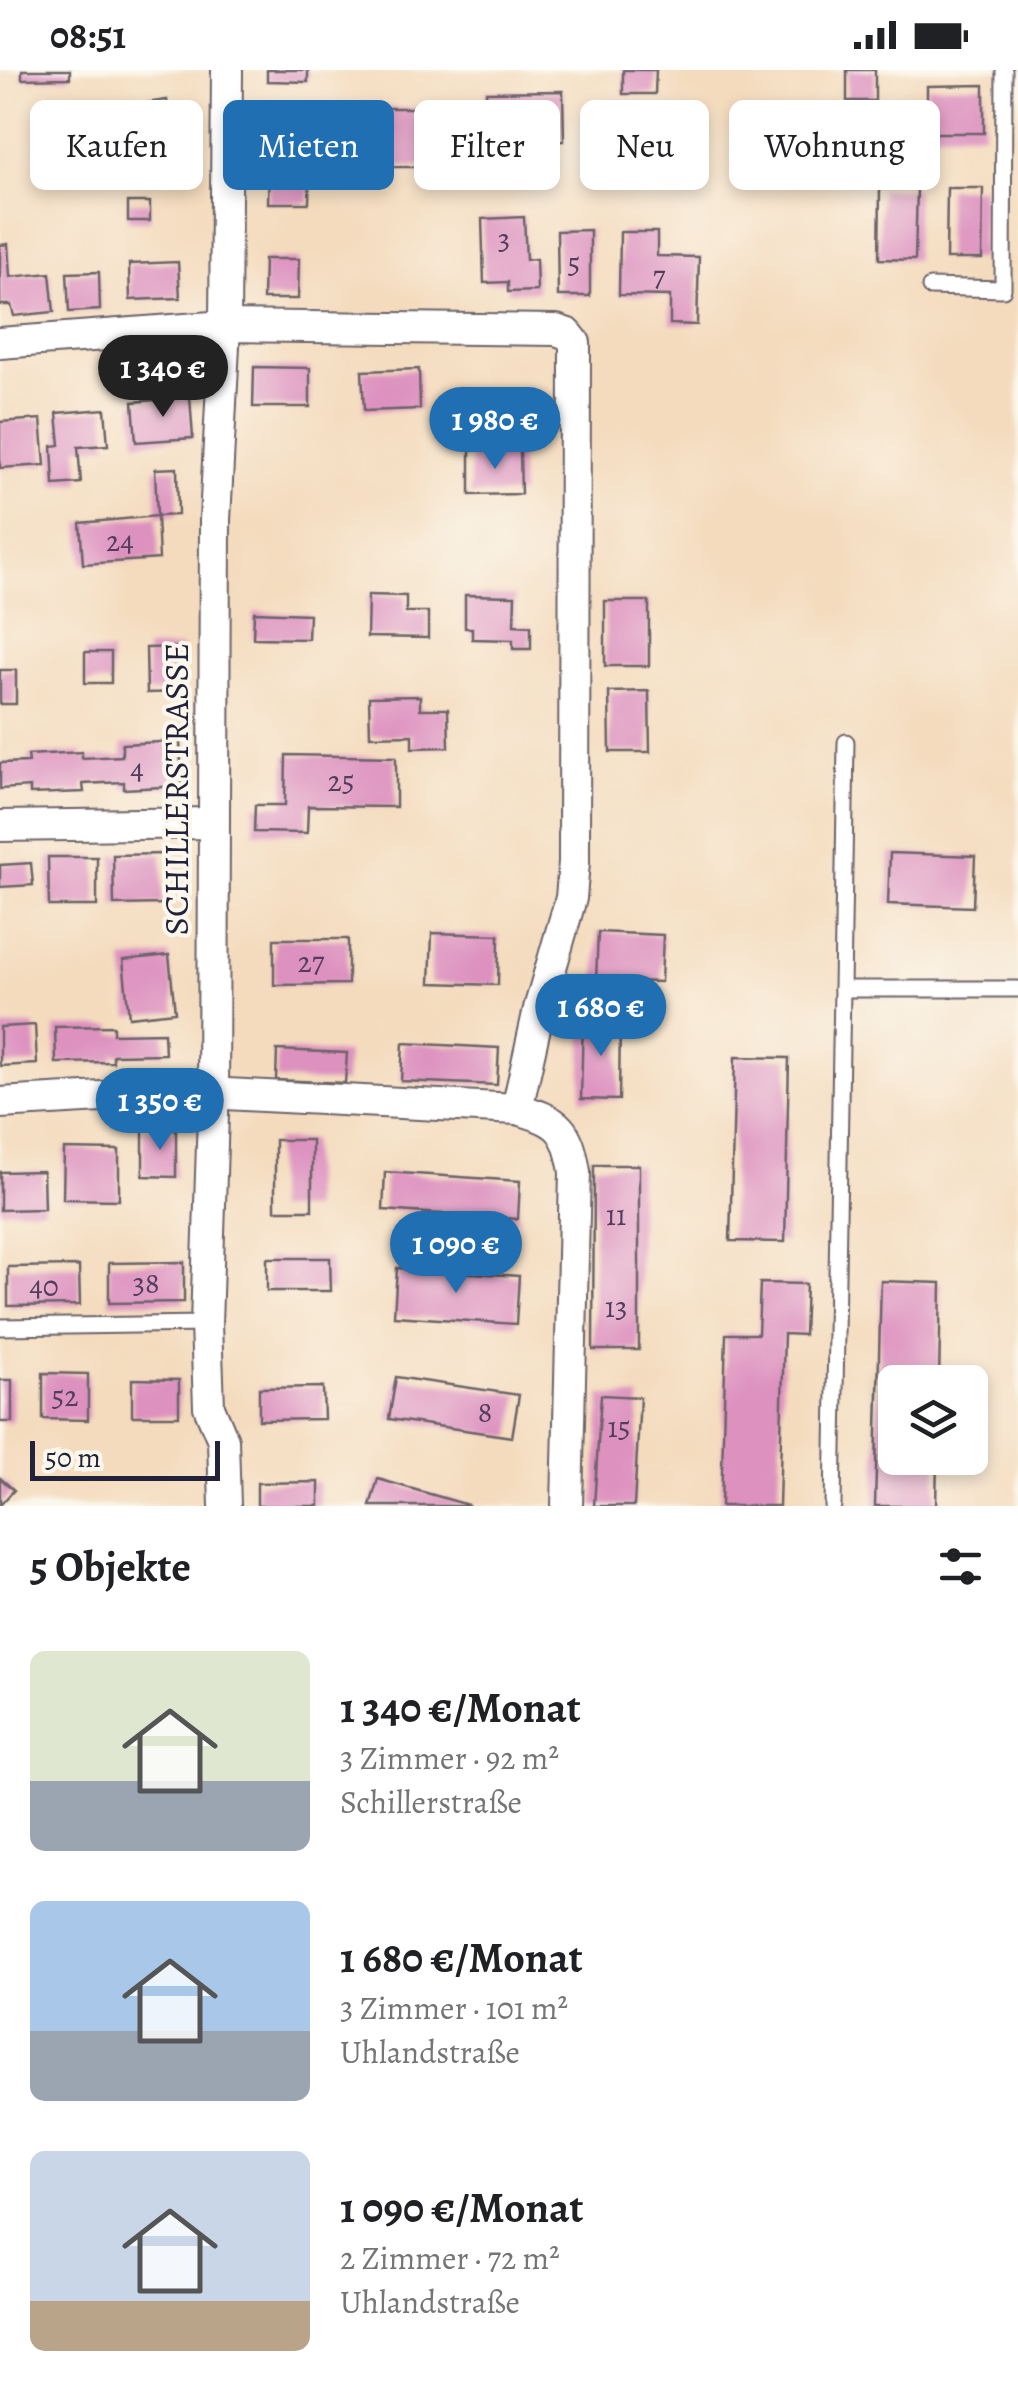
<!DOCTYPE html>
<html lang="de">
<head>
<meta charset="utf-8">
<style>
  body { margin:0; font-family:Alegreya,serif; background:#f6f6f6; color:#202124; height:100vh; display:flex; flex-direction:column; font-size:38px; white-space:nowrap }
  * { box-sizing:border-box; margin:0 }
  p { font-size:32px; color:#757577 }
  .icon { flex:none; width:55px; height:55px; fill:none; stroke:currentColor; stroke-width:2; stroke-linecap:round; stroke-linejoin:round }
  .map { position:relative; height:1436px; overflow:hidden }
  .drawer { display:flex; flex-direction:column; background:#fff; flex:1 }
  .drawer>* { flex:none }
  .top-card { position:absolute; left:30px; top:30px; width:960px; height:90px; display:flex; gap:20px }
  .buttons { position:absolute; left:878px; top:1295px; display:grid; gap:20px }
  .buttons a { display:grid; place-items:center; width:110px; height:110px; border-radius:15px; background:#fff; box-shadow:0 5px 15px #0003; font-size:50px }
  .scale { position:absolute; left:30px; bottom:25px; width:190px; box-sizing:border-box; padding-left:10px; border:5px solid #22223b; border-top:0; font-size:28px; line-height:35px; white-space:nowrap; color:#22223b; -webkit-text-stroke:8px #fbf7ec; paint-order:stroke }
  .price { position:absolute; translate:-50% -85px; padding:0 22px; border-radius:35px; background:#1f6fb2; color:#fff; font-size:32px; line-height:65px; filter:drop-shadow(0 2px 5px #0008) }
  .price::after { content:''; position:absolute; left:50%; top:60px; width:30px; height:22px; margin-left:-15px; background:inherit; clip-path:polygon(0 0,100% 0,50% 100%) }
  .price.active { background:#222; color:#fff }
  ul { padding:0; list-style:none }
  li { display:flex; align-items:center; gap:30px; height:250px; padding:0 30px }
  li span { display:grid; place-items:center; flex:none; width:280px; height:200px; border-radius:15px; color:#555 }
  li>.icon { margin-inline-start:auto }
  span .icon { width:120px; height:120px; fill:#fffc; stroke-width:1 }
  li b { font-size:42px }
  h2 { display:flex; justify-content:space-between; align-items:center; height:120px; padding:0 30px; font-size:42px }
  .pill { padding:0 35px; border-radius:15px; background:#fff; box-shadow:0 5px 15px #0003; font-size:35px; line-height:90px }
  .pill.active { background:#1f6fb2; color:#fff }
  .status { display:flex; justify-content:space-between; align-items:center; height:70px; padding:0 50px; background:#fff; direction:ltr }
  .status svg { height:28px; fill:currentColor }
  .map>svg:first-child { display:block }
  .building { fill:#dd91bf }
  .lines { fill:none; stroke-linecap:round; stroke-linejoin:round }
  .lane-casing { stroke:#6c6369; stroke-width:19 }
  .street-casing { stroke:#6c6369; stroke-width:34 }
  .lane { stroke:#fff; stroke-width:15 }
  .street { stroke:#fff; stroke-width:30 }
  .labels { text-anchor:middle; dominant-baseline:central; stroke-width:8; stroke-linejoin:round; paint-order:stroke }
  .number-label { font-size:30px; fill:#513e5c }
  .street-label { font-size:35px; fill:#22223b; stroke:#fbf7ec }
</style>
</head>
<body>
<div class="status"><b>08:51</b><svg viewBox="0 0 49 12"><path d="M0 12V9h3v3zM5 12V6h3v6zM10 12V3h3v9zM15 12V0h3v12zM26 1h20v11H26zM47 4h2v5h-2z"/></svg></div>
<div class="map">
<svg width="1018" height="1436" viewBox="0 0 1018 1436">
  <rect width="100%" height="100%" fill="#fbf7ec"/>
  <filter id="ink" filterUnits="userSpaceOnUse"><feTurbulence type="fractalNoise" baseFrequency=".01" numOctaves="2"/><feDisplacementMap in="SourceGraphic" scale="20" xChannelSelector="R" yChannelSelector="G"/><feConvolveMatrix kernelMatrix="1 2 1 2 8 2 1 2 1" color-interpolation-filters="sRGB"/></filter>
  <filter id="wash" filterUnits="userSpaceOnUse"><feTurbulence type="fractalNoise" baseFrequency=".0048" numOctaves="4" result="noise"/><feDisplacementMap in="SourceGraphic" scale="40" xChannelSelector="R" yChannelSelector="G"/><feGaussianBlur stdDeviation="2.25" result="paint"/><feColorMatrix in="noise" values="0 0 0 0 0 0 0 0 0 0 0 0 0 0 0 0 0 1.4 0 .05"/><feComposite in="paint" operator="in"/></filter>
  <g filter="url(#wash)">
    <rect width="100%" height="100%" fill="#f4dbbe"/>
    <g id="blocks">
      <g class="building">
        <polygon points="22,0 70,0 70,8 22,9"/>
        <polygon points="267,0 308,0 308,12 267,11"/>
        <polygon points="623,0 656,0 655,24 623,24"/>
        <rect x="847" y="0" width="28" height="31"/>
        <polygon points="984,15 984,63 893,63 893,44 927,44 927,16"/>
        <polygon points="563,21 564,71 487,72 486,22"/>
        <polygon points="167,30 173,76 145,80 139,34"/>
        <rect x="376" y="38" width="51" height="59"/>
        <polygon points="269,91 310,92 309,133 268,133"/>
        <polygon points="947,118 983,118 982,189 946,189"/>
        <polygon points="880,119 917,119 915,190 879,189"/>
        <rect x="128" y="132" width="22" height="19"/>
        <polygon points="524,147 526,190 536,189 537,221 508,222 508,212 484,213 482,149"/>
        <polygon points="590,160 590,226 558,226 557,161"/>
        <polygon points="620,162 657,162 657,186 699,187 697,255 670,254 670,226 619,225"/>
        <polygon points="8,174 10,207 50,203 54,242 14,246 11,235 0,235 0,175"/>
        <polygon points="264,189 299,189 298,229 263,229"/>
        <polygon points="178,192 180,228 130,230 129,194"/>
        <polygon points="99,202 100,240 69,242 67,203"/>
        <polygon points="254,297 310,298 310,337 253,337"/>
        <polygon points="419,299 420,339 364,341 362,301"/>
        <polygon points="190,327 193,368 136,372 133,332"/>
        <polygon points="105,339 108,375 78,377 81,413 54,415 52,376 60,375 57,343"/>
        <polygon points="41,349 45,395 0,398 0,352"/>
        <polygon points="470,380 520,380 521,424 470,425"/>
        <polygon points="177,398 178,445 157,446 155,399"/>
        <polygon points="157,446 159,489 83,494 80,453"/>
        <polygon points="368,525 406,526 406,542 428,542 428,568 367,567"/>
        <polygon points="465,525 515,526 514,555 531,556 531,579 513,579 513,570 472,569 472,558 465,558"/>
        <rect x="605" y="531" width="44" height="65"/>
        <polygon points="254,542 309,544 308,569 253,568"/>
        <polygon points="181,577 182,622 147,623 146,578"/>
        <rect x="85" y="582" width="26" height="31"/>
        <rect x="0" y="600" width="16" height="34"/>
        <polygon points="649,621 650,682 610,682 609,622"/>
        <polygon points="420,626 420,639 448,639 449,677 412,678 412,665 370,666 369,627"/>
        <polygon points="180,671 182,716 124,719 124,712 83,714 84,722 30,724 30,717 0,719 0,693 29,692 28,685 82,682 82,688 122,686 122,674"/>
        <polygon points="286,685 396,687 396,737 308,736 307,763 254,762 255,735 285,735"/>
        <polygon points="890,783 975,786 973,837 888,834"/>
        <polygon points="162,784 163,834 114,835 113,785"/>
        <polygon points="48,787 97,787 97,836 49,836"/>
        <polygon points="31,793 33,815 0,817 0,795"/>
        <polygon points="598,862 663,865 661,912 596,910"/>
        <polygon points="432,863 499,865 498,915 430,913"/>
        <polygon points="274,869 348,869 348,914 274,915"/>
        <polygon points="169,885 175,942 129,947 123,890"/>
        <polygon points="583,948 620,949 619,1030 581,1029"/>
        <polygon points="35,955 37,994 0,996 0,957"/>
        <polygon points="113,956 113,964 164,963 165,984 113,985 113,992 56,993 55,957"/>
        <polygon points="403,973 499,978 497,1015 401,1011"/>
        <polygon points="277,980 347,983 345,1013 276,1010"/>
        <polygon points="735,987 789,988 785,1172 730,1171"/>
        <polygon points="143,1059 176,1060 176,1107 143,1106"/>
        <rect x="275" y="1070" width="37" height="70"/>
        <polygon points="64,1079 119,1080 119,1130 63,1129"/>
        <polygon points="594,1095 639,1095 639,1280 593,1280"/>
        <polygon points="43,1101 44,1139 0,1140 0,1102"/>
        <polygon points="385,1102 520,1111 518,1149 383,1140"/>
        <polygon points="267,1188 330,1188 331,1221 267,1221"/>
        <polygon points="184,1192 184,1232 109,1233 109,1193"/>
        <polygon points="79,1196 80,1235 8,1236 8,1197"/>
        <polygon points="397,1198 519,1206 516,1254 394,1246"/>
        <polygon points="881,1211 941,1213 939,1312 895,1312 895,1388 937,1388 936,1436 875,1436"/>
        <polygon points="760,1213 806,1214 804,1265 784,1264 779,1436 721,1436 726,1264 758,1264"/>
        <polygon points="43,1303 88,1304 88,1350 43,1349"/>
        <polygon points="396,1307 519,1325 512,1367 389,1349"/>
        <polygon points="132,1309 179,1310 179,1346 132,1346"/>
        <rect x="0" y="1310" width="12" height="42"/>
        <polygon points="323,1317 324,1349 259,1350 259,1318"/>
        <polygon points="601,1325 640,1327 634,1436 594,1436"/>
        <polygon points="0,1408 14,1420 0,1435"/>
        <polygon points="378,1409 468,1435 468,1436 370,1436"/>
        <polygon points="319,1412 319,1436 257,1436 257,1413"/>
      </g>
    </g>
  </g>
  <g filter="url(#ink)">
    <use href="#blocks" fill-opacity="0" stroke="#6c6369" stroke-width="2.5"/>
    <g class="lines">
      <defs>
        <g id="lane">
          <polyline points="930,217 1003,219 1004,0"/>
          <polyline points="842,919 846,672"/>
          <polyline points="0,1257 206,1254"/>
          <polyline points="833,1436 842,919 1018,919"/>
        </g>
        <g id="street">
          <polyline points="0,273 225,256 556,260 568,264 575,273 574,792 571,828 539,939 517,1039"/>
          <polyline points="0,756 212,753"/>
          <path d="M 0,1033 L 187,1022 L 517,1039 C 559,1050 568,1059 575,1102 L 567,1436"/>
          <polyline points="225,1436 223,1370 209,1337 206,1254 213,1044 215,450 225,256 227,0"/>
        </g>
      </defs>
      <use href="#lane" class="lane-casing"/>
      <use href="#street" class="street-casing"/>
      <use href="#lane" class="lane"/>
      <use href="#street" class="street"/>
    </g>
  </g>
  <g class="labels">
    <g class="number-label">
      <text x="504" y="169">3</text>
      <text x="574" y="193">5</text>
      <text x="659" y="206">7</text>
      <text x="120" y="471">24</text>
      <text x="137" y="699">4</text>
      <text x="341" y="711">25</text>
      <text x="311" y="892">27</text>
      <text x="616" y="1145">11</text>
      <text x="146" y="1213">38</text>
      <text x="44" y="1216">40</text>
      <text x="616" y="1237">13</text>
      <text x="65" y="1326">52</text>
      <text x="485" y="1342">8</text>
      <text x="619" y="1357">15</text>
    </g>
    <g class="street-label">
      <text transform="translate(176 719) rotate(-90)">SCHILLERSTRASSE</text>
    </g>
  </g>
</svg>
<div class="buttons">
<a><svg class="icon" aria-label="layers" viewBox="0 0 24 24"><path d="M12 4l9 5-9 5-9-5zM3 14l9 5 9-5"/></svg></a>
</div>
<div class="scale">50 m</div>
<b class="price active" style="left:163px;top:350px">1 340 €</b>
<b class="price" style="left:495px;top:402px">1 980 €</b>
<b class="price" style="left:601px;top:989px">1 680 €</b>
<b class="price" style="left:160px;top:1083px">1 350 €</b>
<b class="price" style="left:456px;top:1226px">1 090 €</b>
<div class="top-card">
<a class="pill">Kaufen</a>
<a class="pill active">Mieten</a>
<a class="pill">Filter</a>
<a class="pill">Neu</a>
<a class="pill">Wohnung</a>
</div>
</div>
<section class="drawer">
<h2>5 Objekte<svg class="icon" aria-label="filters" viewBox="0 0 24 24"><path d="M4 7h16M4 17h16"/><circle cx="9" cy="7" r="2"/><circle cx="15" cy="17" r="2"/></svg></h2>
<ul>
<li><span style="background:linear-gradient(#dfe7d0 65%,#9aa5b1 0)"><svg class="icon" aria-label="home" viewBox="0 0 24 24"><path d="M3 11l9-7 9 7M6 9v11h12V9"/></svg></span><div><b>1 340 €/Monat</b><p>3 Zimmer · 92 m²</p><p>Schillerstraße</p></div></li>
<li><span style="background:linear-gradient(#a9c7e8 65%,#9aa5b1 0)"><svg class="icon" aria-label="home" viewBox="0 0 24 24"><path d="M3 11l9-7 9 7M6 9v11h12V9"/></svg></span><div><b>1 680 €/Monat</b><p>3 Zimmer · 101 m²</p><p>Uhlandstraße</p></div></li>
<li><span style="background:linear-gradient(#c9d6e8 75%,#b9a48a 0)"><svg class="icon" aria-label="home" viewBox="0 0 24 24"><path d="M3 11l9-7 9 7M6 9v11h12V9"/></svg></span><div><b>1 090 €/Monat</b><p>2 Zimmer · 72 m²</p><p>Uhlandstraße</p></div></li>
</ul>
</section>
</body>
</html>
